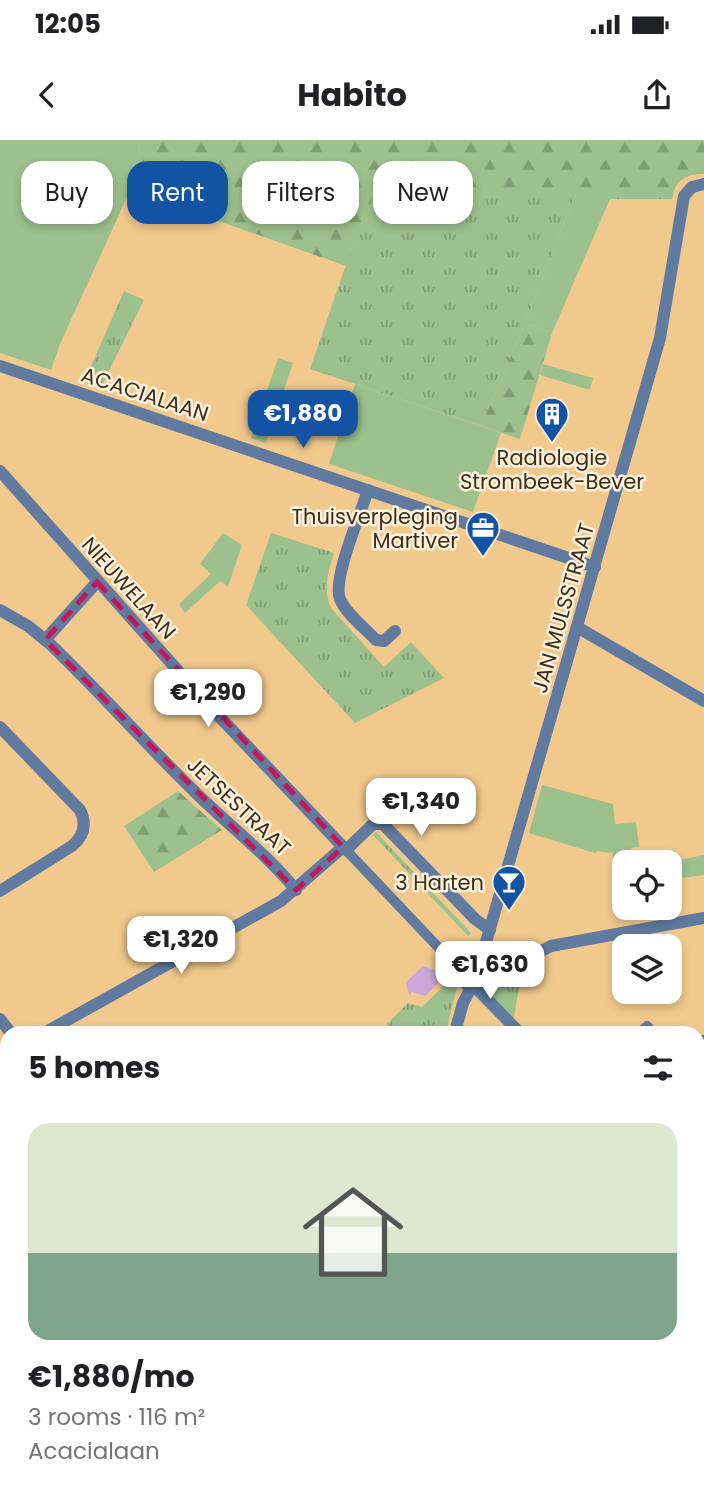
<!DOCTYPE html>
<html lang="en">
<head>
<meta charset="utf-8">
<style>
  body { margin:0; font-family:Poppins,sans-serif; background:#f6f6f6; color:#202124; height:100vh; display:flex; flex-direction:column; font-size:26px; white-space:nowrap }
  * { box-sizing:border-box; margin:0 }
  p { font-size:23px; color:#757577 }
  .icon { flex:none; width:38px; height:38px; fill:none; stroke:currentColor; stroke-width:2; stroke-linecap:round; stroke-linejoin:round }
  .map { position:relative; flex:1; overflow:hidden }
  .details { position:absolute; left:0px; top:886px; width:705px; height:471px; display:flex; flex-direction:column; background:#fff; border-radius:21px 21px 0 0; box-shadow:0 4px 10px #0003 }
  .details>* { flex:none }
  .hud { position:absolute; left:21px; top:21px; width:663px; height:63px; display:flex; gap:14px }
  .buttons { position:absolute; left:612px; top:710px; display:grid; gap:14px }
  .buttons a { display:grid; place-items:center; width:70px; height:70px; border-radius:14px; background:#fff; box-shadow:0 4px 10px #0003; font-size:35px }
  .price { position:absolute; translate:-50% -60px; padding:0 16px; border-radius:14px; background:#fff; color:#222; font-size:23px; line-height:46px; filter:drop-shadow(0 2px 4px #0008) }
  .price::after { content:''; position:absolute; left:50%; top:42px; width:21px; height:16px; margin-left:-10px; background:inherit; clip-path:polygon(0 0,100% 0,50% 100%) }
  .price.on { background:#1253a4; color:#fff }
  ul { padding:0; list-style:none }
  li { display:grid; align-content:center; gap:14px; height:371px; padding:0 28px }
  li span { display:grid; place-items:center; height:217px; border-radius:21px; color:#555 }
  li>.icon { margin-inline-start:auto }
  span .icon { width:126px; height:126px; fill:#fffc; stroke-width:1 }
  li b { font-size:30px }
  h2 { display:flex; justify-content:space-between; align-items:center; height:84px; padding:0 28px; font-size:30px }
  .pill { padding:0 24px; border-radius:21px; background:#fff; box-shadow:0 4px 10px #0003; font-size:24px; line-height:63px }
  .pill.on { background:#1253a4; color:#fff }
  .status { display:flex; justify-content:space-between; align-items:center; height:49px; padding:0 35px; background:#fff; direction:ltr }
  .status svg { height:19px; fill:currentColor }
  header { display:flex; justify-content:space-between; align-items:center; height:91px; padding:0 28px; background:#fff; font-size:32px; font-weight:700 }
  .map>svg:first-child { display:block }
  .grass { fill:url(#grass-tufts) }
  .forest { fill:url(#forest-firs) }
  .garden { fill:#9cc18d }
  .water { fill:#cda7db }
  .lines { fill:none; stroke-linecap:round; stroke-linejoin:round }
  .pedestrian { stroke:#617ba0; stroke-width:10 }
  .minor { stroke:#617ba0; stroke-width:12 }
  .marked { fill:none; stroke:#c2185b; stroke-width:5; stroke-dasharray:14 9; stroke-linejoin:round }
  .labels { text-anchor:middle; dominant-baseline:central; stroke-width:5; stroke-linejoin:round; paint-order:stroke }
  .street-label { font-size:21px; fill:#3e2e16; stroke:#fcf0de }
  .poi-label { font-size:21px; fill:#3e2e16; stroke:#fcf0de; text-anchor:end }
</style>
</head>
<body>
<div class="status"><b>12:05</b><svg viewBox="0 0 49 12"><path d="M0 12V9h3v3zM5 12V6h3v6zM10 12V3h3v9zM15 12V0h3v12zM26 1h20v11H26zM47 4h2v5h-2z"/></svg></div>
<header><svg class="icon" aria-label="back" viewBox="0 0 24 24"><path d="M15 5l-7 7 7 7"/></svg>Habito<svg class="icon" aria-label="share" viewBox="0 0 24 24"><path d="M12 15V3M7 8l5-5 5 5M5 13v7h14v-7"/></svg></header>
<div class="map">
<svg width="704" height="1355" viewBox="0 0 704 1355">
  <defs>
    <pattern id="grass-tufts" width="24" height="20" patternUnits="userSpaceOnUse" patternTransform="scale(1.75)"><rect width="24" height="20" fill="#9cc18d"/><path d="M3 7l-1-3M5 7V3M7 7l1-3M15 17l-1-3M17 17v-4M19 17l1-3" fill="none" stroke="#819d72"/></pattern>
    <pattern id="forest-firs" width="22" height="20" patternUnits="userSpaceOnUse" patternTransform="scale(1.75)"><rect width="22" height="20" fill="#9cc18d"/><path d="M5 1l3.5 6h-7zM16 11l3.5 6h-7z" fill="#819d72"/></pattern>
  </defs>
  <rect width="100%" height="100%" fill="#f2c98d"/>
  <g class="grass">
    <polygon points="610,51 674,51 672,59 610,59"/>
    <polygon points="371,52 576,53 525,183 481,286 310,229"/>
    <polygon points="124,151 144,160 101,247 84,242"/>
    <path d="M 271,393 L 334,413 C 328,433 323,449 331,468 L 384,527 L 411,502 L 444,538 L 355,583 L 246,465 Z"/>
    <polygon points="376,692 471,793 468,796 373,695"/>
    <polygon points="522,829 514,877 512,879 489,853 491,845"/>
    <polygon points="450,840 457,847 447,888 442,892 394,892 387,884 408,863 422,867"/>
  </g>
  <g class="forest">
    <path d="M 140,0 L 704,0 L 704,34 C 690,34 679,37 674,51 L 541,54 L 371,53 L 346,126 L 137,52 Z"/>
    <polygon points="525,183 552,193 520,299 481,286"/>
    <polygon points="178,651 222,690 154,732 124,686"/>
  </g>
  <g class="garden">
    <polygon points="0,0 140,0 137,52 131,50 129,53 60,204 51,230 0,213"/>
    <polygon points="610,51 610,59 552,193 525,183 576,53"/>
    <polygon points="278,218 293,223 266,303 251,298"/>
    <polygon points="543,224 593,238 590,250 540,235"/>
    <polygon points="355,244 501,293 473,372 329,324"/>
    <polygon points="223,393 242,405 228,447 220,441 185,473 179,464 211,434 200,424"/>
    <polygon points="542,645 613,664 615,684 636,682 639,707 631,708 633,723 625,723 625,754 618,752 612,711 609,713 598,711 595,713 529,693"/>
    <polygon points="675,710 678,720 704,715 704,735 681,738 680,730 670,731 670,723 641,723 640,716"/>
  </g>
  <polygon class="water" points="423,826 435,830 438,828 441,840 425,856 412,852 409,855 406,842"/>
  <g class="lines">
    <g class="pedestrian">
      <polyline points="346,710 438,807"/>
      <polyline points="640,892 647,886 653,892"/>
      <polyline points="698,900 704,900"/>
      <polyline points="698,1207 704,1212"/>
    </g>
    <g class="minor">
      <polyline points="0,226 595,427"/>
      <polyline points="0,331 214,571 346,710 373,684 383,684 475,779 490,790"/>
      <path d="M 368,350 C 361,373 332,439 340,459 C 346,474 365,488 376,500 L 384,501 L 395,491"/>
      <path d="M 0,470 L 28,486 L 49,503 C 97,549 141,599 188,645 C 223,681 264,711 296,750"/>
      <polyline points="577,487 704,561"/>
      <polyline points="45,500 97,442"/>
      <path d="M 0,587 L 80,670 C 87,684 84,696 72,706 L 0,751"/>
      <circle cx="475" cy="839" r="10"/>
      <polyline points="478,830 660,198 684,56 692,47 704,44"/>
      <polyline points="484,840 551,806 704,778"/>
      <polyline points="477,849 519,892"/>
      <polyline points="0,879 10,892"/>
      <polyline points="46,892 281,761 343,707"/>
      <polyline points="455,892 463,863 471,848"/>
      <polyline points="0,915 7,911"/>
      <polyline points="698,1071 704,1076"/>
      <polyline points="698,1117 704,1107"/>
      <polyline points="0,1192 7,1193"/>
      <polyline points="698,1300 704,1306"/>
      <polyline points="146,1349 147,1355"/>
      <polyline points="311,1355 333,1349"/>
    </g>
  </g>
  <path class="marked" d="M 97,442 L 343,707 L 296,750 L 45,500 Z"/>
  <defs>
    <symbol id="building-pin" viewBox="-11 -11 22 30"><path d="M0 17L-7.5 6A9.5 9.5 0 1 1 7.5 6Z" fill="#1253a4" stroke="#fcf0de"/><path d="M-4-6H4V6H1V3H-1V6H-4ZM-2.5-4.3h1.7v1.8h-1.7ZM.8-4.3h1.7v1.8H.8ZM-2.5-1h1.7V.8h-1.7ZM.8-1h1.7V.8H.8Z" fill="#fff"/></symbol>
    <symbol id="office-pin" viewBox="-11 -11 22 30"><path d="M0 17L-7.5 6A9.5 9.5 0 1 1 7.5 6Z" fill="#1253a4" stroke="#fcf0de"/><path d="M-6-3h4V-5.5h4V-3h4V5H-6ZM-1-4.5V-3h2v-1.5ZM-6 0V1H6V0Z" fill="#fff"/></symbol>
    <symbol id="bar-pin" viewBox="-11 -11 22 30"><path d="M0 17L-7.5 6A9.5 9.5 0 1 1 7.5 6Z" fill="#1253a4" stroke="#fcf0de"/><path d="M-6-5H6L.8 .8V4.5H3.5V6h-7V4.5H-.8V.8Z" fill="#fff"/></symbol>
  </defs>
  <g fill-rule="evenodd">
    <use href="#building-pin" x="533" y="255" width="38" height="52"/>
    <use href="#office-pin" x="464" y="369" width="38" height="52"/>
    <use href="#bar-pin" x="490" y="723" width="38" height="52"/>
  </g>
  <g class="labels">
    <g class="street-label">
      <text transform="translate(145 254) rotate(18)">ACACIALAAN</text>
      <text transform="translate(129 448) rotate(48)">NIEUWELAAN</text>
      <text transform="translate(563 468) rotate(-74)">JAN MULSSTRAAT</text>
      <text transform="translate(239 666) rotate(43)">JETSESTRAAT</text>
    </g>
    <g class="poi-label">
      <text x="552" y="317" text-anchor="middle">Radiologie<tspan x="552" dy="24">Strombeek-Bever</tspan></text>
      <text x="458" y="376">Thuisverpleging<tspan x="458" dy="24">Martiver</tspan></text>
      <text x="484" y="742">3 Harten</text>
    </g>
  </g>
</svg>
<div class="buttons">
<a><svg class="icon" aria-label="locate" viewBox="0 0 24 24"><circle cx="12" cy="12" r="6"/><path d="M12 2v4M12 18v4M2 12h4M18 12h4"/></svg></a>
<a><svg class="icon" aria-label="layers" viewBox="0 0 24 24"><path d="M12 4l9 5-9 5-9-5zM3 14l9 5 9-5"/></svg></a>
</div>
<b class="price on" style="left:303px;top:310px">€1,880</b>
<b class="price" style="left:208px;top:589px">€1,290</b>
<b class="price" style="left:421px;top:698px">€1,340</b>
<b class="price" style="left:181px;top:836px">€1,320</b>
<b class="price" style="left:490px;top:861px">€1,630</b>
<div class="hud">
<a class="pill">Buy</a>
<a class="pill on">Rent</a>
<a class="pill">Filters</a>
<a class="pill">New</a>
</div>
<section class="details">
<h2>5 homes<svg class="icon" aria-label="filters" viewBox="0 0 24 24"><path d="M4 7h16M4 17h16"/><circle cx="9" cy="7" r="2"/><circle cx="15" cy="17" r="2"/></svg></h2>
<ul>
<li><span style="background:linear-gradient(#dfe7d0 60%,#7fa58c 0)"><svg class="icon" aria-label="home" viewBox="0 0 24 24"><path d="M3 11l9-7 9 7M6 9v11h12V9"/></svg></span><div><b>€1,880/mo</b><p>3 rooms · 116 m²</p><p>Acacialaan</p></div></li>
</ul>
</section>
</div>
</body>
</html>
